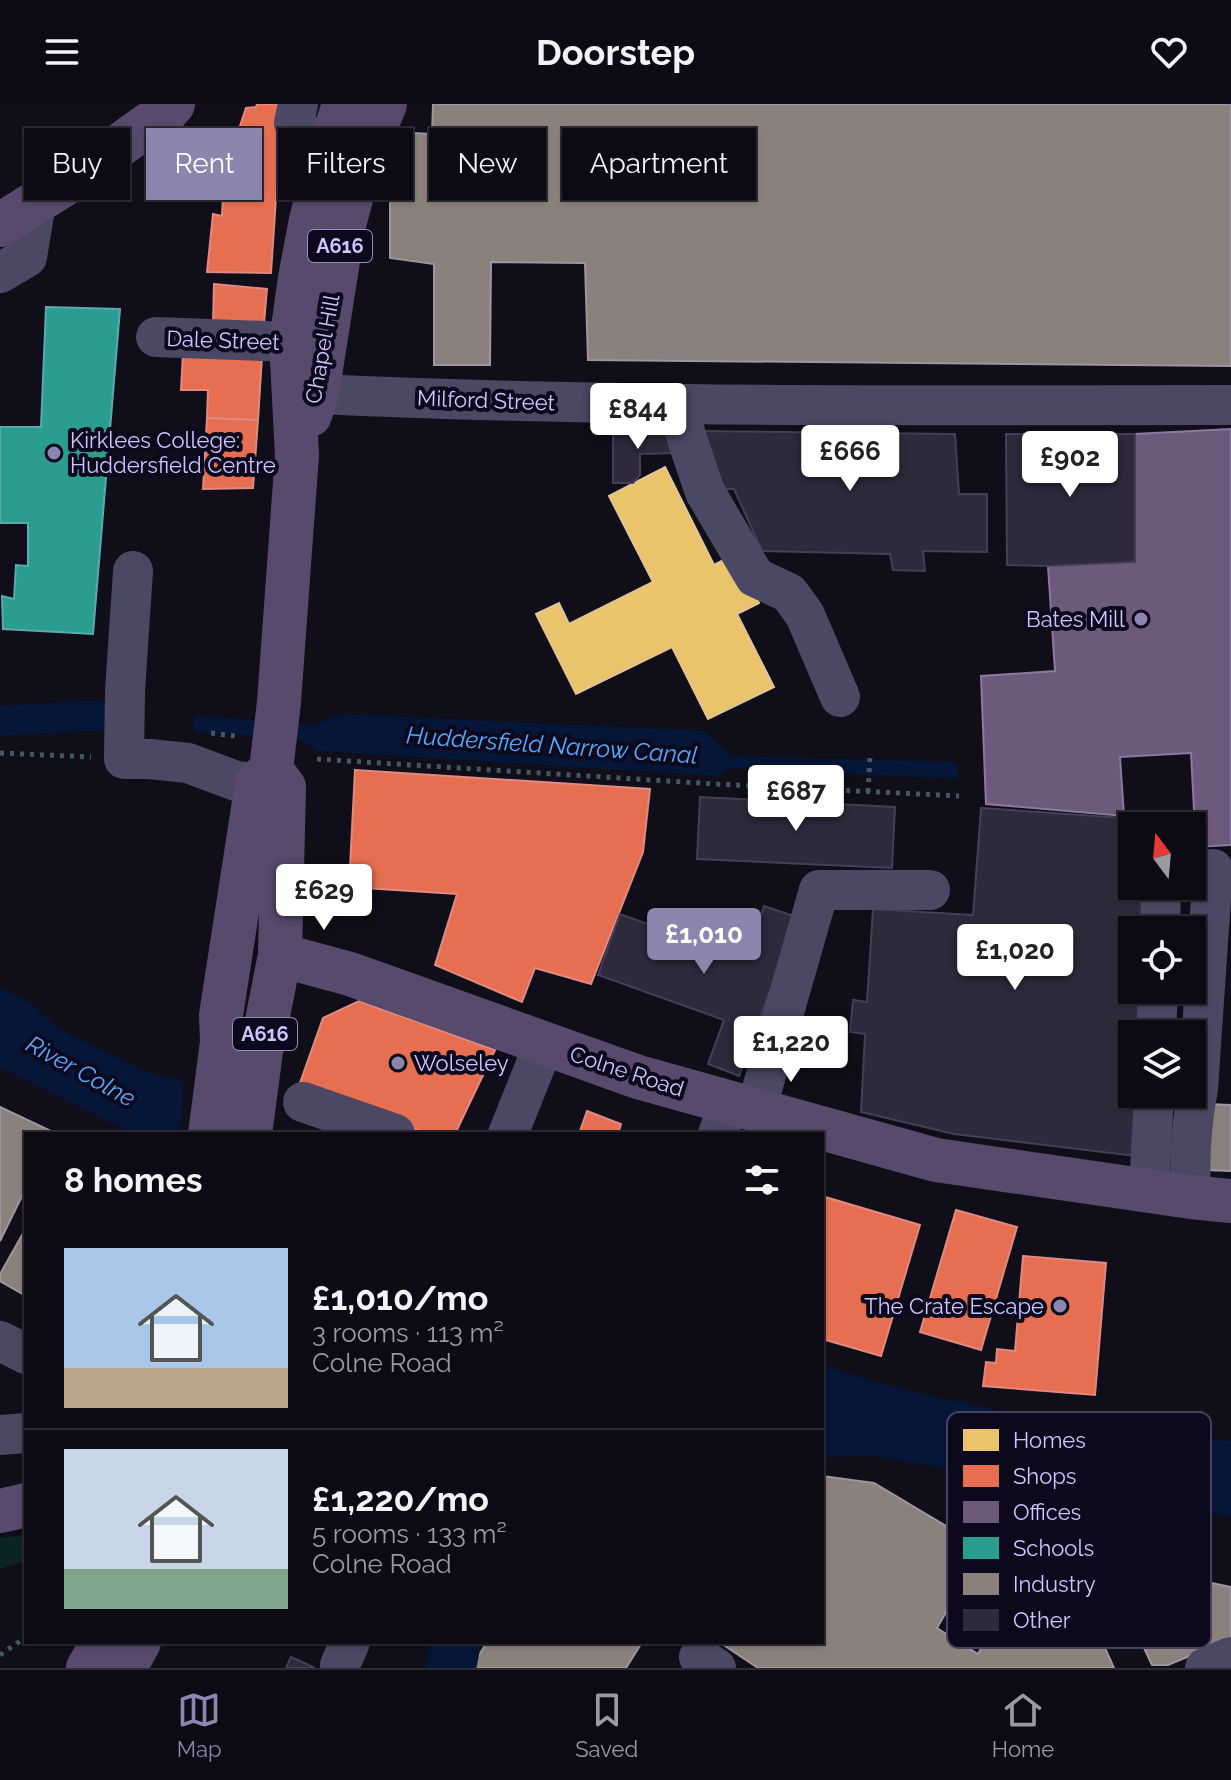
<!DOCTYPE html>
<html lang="en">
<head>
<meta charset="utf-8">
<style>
  body { margin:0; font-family:Raleway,sans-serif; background:#1a1820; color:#f1f3f6; height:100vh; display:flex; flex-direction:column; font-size:30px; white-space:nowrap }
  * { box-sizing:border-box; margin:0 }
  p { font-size:26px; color:#9a9a9f }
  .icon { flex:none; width:44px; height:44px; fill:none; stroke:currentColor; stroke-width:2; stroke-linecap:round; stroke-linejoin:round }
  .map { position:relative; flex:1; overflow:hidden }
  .details { position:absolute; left:24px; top:1028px; width:800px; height:512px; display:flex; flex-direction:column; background:#0c0a12; border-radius:0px; box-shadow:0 2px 6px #0004,0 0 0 2px #2c2b32 }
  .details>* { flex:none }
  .banner { position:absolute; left:24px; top:24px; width:800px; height:72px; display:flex; gap:16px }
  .needle { width:52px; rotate:344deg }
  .fabs { position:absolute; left:1118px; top:708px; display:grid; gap:16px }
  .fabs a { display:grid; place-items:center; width:88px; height:88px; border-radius:0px; background:#0c0a12; box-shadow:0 2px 6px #0004,0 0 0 2px #2c2b32; font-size:40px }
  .price { position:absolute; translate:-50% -68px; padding:0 18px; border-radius:8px; background:#fff; color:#222; font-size:26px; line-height:52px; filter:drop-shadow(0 2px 4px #0008) }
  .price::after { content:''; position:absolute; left:50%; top:48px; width:24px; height:18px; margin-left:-12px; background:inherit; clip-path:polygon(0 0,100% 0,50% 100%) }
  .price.selected { background:#8c85ae; color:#fff }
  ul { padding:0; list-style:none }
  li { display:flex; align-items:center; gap:24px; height:200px; padding:0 40px }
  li+li { border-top:2px solid #2c2b32 }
  li span { display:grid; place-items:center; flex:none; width:224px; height:160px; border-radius:0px; color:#555 }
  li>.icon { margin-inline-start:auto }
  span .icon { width:96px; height:96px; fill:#fffc; stroke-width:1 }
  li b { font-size:34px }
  h2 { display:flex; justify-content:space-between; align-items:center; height:96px; padding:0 40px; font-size:34px }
  .chip { padding:0 28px; border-radius:0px; background:#0c0a12; box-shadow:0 2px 6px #0004,0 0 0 2px #2c2b32; font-size:28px; line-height:72px }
  .chip.selected { background:#8c85ae; color:#fff }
  header { display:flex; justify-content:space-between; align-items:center; height:104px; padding:0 40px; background:#0c0a12; font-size:36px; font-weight:700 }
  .menu { display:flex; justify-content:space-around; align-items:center; height:112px; border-top:2px solid #2c2b32; background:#0c0a12; font-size:22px; color:#9a9a9f }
  .menu a { display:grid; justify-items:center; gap:4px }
  .menu .selected { color:#8c85ae }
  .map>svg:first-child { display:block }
  .green { fill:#0d2425 }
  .water { fill:#051639 }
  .pier { fill:#100e18 }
  .homes { fill:#e9c46a; stroke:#e1c497; stroke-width:2 }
  .shops { fill:#e76f51; stroke:#e08985; stroke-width:2 }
  .offices { fill:#6d597a; stroke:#8a79a2; stroke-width:2 }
  .schools { fill:#2a9d8f; stroke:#5ba9b1; stroke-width:2 }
  .industry { fill:#8a817c; stroke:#9e95a3; stroke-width:2 }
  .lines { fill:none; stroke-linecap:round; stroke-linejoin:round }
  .canal { stroke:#051639; stroke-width:30 }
  .river { stroke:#051639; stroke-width:50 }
  .building { fill:#2e2a3c; stroke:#443f58; stroke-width:2 }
  .path { stroke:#455666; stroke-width:5; stroke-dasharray:4 6; stroke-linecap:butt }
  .minor { stroke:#4a4863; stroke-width:40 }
  .major { stroke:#574a6c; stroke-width:44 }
  .poi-dot { fill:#8c85ae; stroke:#0d091d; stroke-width:3 }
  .labels { text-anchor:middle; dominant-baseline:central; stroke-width:8; stroke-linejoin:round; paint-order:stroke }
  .shield { fill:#0d091d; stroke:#948dbb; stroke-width:2 }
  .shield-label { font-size:20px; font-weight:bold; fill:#cec5ff }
  .street-label { font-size:22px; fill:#cec5ff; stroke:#0d091d }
  .poi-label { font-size:22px; fill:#cec5ff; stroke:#0d091d; text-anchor:start }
  .water-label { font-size:24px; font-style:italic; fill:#53abff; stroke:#0d091d }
  .key { fill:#0d091d; stroke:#474161; stroke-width:2 }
  .key-label { font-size:22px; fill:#cec5ff }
</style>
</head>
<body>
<header><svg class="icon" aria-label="menu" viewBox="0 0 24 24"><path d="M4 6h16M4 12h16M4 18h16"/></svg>Doorstep<svg class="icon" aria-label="heart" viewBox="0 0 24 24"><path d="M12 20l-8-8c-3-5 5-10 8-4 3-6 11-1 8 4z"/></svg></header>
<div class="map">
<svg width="1231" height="1564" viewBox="0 0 1231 1564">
  <rect width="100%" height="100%" fill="#100e18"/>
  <polygon class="green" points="26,1431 26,1457 0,1465 0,1434"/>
  <g class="water">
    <polygon points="83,604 95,604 94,625 0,629 0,609"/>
    <polygon points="343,610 705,627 717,640 732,652 957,658 957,675 731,664 718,672 319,647 301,635 194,628 194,611 313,621"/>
    <polygon points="0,884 31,899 57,924 149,969 178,975 276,1030 134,1030 0,963"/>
    <polygon points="822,1261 888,1282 1018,1311 1231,1337 1231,1413 875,1352 822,1353"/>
  </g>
  <polygon class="pier" points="184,975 278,1027 280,1030 180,1030"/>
  <polygon class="homes" points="665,363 714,461 735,450 759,499 737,510 774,583 708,615 672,543 576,590 536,510 559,499 569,520 653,478 609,392"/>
  <g class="shops">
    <polygon points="257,0 286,0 279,48 271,169 207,168 213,110 222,112 226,30 237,31 246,4 256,3"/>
    <polygon points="214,180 267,185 264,219 213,217"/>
    <polygon points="183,249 262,252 258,316 207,314 208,286 181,286"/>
    <polygon points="207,314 258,316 253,384 203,385"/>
    <polygon points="355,666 650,685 643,748 591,880 535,864 522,898 435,861 457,790 349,783"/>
    <polygon points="359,897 495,946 455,1030 428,1030 300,979 323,914"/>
    <polygon points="587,1007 621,1020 618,1030 579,1030"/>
    <polygon points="822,1092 920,1121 881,1252 822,1235"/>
    <polygon points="956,1106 1017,1123 981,1246 920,1228"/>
    <polygon points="1023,1152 1106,1159 1095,1291 983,1282 986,1258 996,1259 997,1245 1015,1247"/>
  </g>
  <polygon class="offices" points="1231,325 1231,741 1196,743 1191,649 1120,653 1124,712 986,700 981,572 1055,567 1048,462 1135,458 1135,330"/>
  <polygon class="schools" points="46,203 120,205 93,530 3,525 2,492 14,495 16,461 28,462 28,419 0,419 0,323 41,323"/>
  <g class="industry">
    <polygon points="433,0 1231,0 1231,262 588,256 585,159 491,158 490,261 434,261 434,160 390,154 390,94 409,94 414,29 432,30"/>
    <polygon points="1207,1000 1231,1001 1231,1067 1204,1066"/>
    <polygon points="0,1003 53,1028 52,1030 26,1030 26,1084 0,1137"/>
    <polygon points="26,1124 26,1192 0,1177 0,1170"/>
    <polygon points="822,1372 874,1379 983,1444 937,1524 978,1550 1020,1474 1092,1515 1114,1564 758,1564 719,1538 822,1538"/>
    <polygon points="1168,1470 1231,1483 1231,1535 1168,1561 1152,1561 1120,1493"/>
    <polygon points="487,1538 638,1538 641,1540 626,1564 474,1564 474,1559"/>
  </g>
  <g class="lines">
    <polyline class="canal" points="0,617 84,612 103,612"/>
    <polyline class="river" points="451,1564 456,1538"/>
  </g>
  <g class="building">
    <polygon points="613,327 677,327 677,349 640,350 640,371 633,379 613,379"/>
    <polygon points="696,327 955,330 959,390 987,390 987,448 923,447 925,467 893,466 890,450 762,447 734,385 715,385"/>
    <polygon points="1006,330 1135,330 1135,458 1048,462 1007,461"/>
    <polygon points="700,693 895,703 892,764 697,755"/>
    <polygon points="981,704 1152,716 1152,722 1132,722 1132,782 1149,782 1146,826 1132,826 1132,886 1143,886 1141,930 1132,930 1132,990 1138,990 1135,1052 954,1030 861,1008 865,930 850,928 853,896 867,898 873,805 973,811"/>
    <polygon points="764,802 797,813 739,972 708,960 724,916 598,871 620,810 745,855"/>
    <polygon points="291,1553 315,1564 286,1564"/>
  </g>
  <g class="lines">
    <g class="path">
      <polyline points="211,629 235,632"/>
      <polyline points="0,649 91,653"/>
      <polyline points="317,655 715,680 959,692"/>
      <polyline points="868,688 870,652"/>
      <polyline points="0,1551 26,1533"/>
    </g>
    <g class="minor">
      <polyline points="298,0 294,19 301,28 331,41"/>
      <polyline points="0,169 27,153 36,99"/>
      <polyline points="156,233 291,238"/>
      <path d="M 317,290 C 622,304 926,301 1231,301"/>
      <polyline points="678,301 687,335 705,388 755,473 789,489 805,511 840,593"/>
      <polyline points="133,467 125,587 124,655 150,655 188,659 236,677 257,679"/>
      <polyline points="1160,826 1161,782"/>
      <polyline points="1156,930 1158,886"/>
      <polyline points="303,998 395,1030"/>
      <polyline points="756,1006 819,786 930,786"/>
      <polyline points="508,1030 544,940"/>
      <polyline points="718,1030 729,999"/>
      <polyline points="1149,1087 1154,990"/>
      <path d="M 1191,1093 C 1189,1057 1191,1021 1198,985 L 1213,765"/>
      <polyline points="0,1237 26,1250"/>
      <polyline points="0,1331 26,1329"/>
      <polyline points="699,1553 716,1564"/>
      <polyline points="340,1561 350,1538"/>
      <polyline points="1205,1564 1231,1553"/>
    </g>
    <g class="major">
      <polyline points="0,121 73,75 166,8 173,0"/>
      <polyline points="310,311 317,290 343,125 358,68 385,0"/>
      <polyline points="280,851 350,870 638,973 936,1056 1191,1093 1231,1097"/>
      <polyline points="210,1030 222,938 221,911 257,679 271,666 279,598 297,351 291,238 300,174 311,116 331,41 344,0"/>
      <polyline points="250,1030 261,947 280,851 284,683 271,666"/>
      <polyline points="0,1407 26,1401"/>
      <polyline points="88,1564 103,1538"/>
      <polyline points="125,1564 139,1538"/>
    </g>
  </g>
  <g class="poi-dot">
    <circle cx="54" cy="349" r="8"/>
    <circle cx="1141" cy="515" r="8"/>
    <circle cx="398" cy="959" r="8"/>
    <circle cx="1060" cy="1202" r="8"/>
  </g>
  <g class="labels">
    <g class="shield">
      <rect x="308" y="126" width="64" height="32" rx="6"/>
      <rect x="233" y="914" width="64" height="32" rx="6"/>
    </g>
    <g class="shield-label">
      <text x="340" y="142">A616</text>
      <text x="265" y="930">A616</text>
    </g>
    <g class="street-label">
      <text transform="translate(223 236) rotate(2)">Dale Street</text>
      <text transform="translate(322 245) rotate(-80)">Chapel Hill</text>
      <text transform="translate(486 296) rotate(2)">Milford Street</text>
      <text transform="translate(627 967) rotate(18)">Colne Road</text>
    </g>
    <g class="poi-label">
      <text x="70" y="336">Kirklees College:<tspan x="70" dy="25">Huddersfield Centre</tspan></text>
      <text x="1125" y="515" text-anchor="end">Bates Mill</text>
      <text x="414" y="959">Wolseley</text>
      <text x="1044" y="1202" text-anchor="end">The Crate Escape</text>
    </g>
    <g class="water-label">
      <text transform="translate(552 641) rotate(4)">Huddersfield Narrow Canal</text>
      <text transform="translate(81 967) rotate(29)">River Colne</text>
    </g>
  </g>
  <rect x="947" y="1308" width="264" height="236" rx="12" class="key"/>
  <rect x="963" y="1325" width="36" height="22" fill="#e9c46a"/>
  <rect x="963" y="1361" width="36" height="22" fill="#e76f51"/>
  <rect x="963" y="1397" width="36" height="22" fill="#6d597a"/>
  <rect x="963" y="1433" width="36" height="22" fill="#2a9d8f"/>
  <rect x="963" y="1469" width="36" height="22" fill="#8a817c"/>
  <rect x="963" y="1505" width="36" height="22" fill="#2e2a3c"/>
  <g class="key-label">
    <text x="1013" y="1344">Homes</text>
    <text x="1013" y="1380">Shops</text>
    <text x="1013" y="1416">Offices</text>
    <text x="1013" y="1452">Schools</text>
    <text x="1013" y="1488">Industry</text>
    <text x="1013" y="1524">Other</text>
  </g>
</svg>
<div class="fabs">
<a><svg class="needle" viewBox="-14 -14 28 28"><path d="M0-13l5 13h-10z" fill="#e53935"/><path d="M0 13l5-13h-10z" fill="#9a9a9f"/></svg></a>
<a><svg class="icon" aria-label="locate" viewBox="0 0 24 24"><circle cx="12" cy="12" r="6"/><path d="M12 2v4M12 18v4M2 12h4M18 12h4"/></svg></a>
<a><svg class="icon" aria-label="layers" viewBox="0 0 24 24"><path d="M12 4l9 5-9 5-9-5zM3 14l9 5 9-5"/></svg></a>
</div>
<b class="price" style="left:638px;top:347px">£844</b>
<b class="price" style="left:850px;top:389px">£666</b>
<b class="price" style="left:1070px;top:395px">£902</b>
<b class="price" style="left:796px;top:729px">£687</b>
<b class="price" style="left:324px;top:828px">£629</b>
<b class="price selected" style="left:704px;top:872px">£1,010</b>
<b class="price" style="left:1015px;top:888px">£1,020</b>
<b class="price" style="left:791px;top:980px">£1,220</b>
<div class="banner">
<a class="chip">Buy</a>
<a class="chip selected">Rent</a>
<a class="chip">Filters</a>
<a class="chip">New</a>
<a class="chip">Apartment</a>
</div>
<section class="details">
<h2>8 homes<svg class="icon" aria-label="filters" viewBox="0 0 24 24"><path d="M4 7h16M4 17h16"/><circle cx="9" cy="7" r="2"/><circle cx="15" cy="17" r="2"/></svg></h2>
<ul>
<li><span style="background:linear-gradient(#a9c7e8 75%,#b9a48a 0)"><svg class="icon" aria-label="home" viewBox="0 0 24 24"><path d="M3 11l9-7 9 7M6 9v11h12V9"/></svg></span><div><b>£1,010/mo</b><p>3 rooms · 113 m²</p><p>Colne Road</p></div></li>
<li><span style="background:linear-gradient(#c9d6e8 75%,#7fa58c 0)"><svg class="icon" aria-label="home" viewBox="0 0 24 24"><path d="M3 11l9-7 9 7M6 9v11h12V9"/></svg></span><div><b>£1,220/mo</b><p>5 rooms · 133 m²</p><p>Colne Road</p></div></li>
</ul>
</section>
</div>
<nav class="menu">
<a class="selected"><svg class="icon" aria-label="map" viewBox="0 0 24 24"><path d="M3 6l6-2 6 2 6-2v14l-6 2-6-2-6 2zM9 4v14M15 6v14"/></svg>Map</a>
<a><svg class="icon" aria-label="saved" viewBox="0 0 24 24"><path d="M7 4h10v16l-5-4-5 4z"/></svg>Saved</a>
<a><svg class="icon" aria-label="home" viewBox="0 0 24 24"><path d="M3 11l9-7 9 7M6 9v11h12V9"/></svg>Home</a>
</nav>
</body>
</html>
